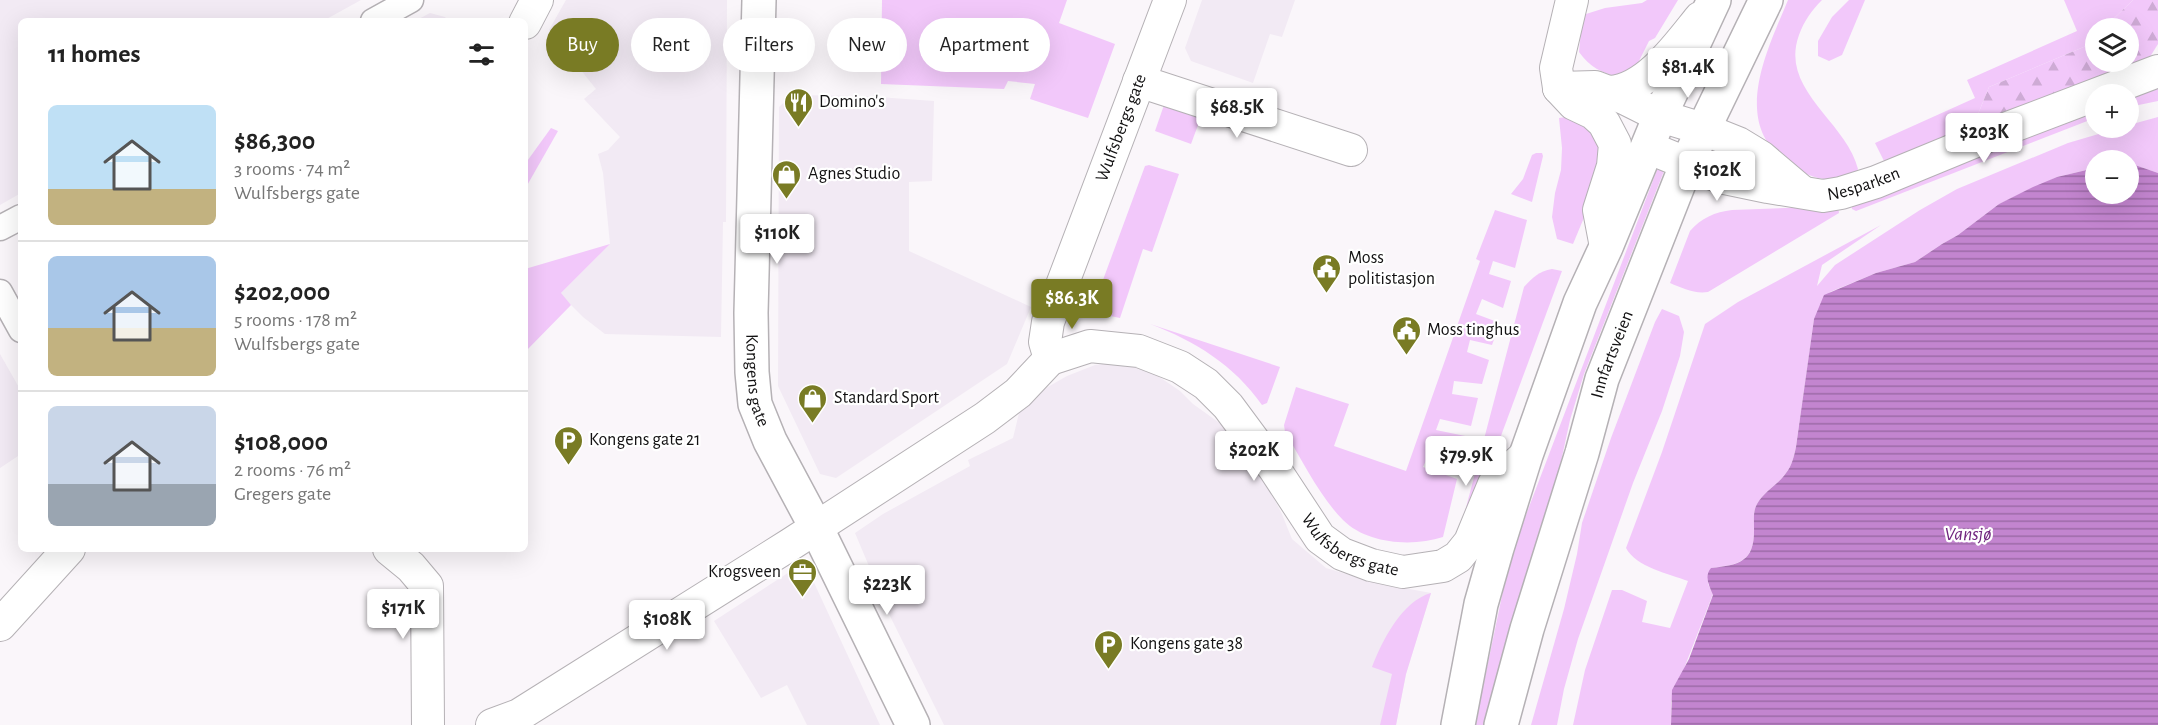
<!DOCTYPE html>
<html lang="en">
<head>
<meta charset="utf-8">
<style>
  body { margin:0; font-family:"Alegreya Sans",sans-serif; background:#f2f2f2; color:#222; height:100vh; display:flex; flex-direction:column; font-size:22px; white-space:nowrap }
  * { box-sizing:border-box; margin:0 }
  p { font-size:20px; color:#767676 }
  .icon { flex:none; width:33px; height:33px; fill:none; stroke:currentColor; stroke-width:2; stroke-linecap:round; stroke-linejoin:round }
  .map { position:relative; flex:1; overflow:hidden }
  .panel { position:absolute; left:18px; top:18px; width:510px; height:534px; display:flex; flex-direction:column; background:#fff; border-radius:9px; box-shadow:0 6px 24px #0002 }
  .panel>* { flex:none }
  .top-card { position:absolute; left:546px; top:18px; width:570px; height:54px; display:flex; gap:12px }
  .fabs { position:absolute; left:2085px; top:18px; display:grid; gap:12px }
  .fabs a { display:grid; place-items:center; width:54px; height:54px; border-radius:50%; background:#fff; box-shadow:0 6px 24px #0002; font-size:30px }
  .price { position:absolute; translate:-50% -51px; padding:0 14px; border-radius:6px; background:#fff; color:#222; font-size:20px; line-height:39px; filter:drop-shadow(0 2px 3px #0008) }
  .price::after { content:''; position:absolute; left:50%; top:36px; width:18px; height:14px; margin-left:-9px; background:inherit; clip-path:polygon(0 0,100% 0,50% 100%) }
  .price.current { background:#797b24; color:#fff }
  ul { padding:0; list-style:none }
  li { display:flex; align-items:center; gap:18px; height:150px; padding:0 30px }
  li+li { border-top:2px solid #e0e0e0 }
  li span { display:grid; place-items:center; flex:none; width:168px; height:120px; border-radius:9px; color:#555 }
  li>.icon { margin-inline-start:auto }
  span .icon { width:72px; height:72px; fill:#fffc; stroke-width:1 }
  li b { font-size:26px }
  h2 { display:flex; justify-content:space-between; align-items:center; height:72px; padding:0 30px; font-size:26px }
  .tag { padding:0 21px; border-radius:27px; background:#fff; box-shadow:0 6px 24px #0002; font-size:21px; line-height:54px }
  .tag.current { background:#797b24; color:#fff }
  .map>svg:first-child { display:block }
  .built { fill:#f2eaf4 }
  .green { fill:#f2c8fa }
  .forest { fill:url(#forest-firs) }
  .water { fill:url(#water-rules) }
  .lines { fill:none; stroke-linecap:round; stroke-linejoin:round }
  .pedestrian-casing { stroke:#b5b1b5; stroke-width:27 }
  .minor-casing { stroke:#b5b1b5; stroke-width:34 }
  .tertiary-casing { stroke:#b5b1b5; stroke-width:36 }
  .trunk-casing { stroke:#b5b1b5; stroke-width:36 }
  .pedestrian { stroke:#fff; stroke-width:24 }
  .minor { stroke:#fff; stroke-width:32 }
  .tertiary { stroke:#fff; stroke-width:33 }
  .trunk { stroke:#fff; stroke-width:33 }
  .labels { text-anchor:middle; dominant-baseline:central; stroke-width:4.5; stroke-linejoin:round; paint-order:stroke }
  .poi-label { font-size:18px; fill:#121112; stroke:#fff; text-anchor:start }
  .street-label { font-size:18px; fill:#121112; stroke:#fff }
  .water-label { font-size:20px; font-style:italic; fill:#71267f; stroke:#fff }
</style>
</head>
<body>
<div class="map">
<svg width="2158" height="725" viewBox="0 0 2158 725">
  <defs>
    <pattern id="forest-firs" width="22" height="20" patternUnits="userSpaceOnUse" patternTransform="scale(1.5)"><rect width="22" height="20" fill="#f2c8fa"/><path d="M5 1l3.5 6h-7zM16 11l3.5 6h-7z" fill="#ceabd5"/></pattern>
    <pattern id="water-rules" width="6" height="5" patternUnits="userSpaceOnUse" patternTransform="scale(1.5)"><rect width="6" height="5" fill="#c385cf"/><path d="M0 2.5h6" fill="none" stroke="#9d6ba7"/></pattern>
  </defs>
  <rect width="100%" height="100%" fill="#faf6fa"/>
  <g class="built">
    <polygon points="0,0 361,0 323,21 21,21 21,193 0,205"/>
    <polygon points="566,0 727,0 726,222 723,222 721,337 605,334 583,317 560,294 610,244 603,173 598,154 608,150 620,137 584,99 596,89 549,30"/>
    <polygon points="1202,0 1295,0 1282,37 1270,34 1253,83 1191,61 1185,48"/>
    <polygon points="430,13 445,17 448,21 415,21"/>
    <polygon points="792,95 864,96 934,101 932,181 909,182 909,251 1031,307 1007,364 836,478 820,474 778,386 779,107"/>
    <polygon points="0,354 21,391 21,454 0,468"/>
    <polygon points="1114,363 1127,365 1155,374 1180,391 1193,404 1221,424 1243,448 1263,478 1281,512 1292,539 1326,568 1377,583 1431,593 1406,674 1396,725 944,725 890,616 855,533 883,514 970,466 968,460 1013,438 1019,413 1039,392 1067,376 1095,365"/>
    <polygon points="794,569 810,574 880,725 807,725 787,685 761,698 714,621"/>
  </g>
  <g class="green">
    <polygon points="882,0 1067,0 1059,23 1115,44 1088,118 1030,99 1035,84 1008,81 1004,89 881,84"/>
    <path d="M 1647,0 L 1678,0 L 1655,38 L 1649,41 L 1636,67 L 1620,77 C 1601,73 1590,67 1579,52 L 1582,20 L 1586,14 L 1605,8 L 1642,3 Z"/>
    <path d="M 1788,0 L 1822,0 C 1812,10 1804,21 1799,35 C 1779,90 1846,121 1858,169 L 1853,179 C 1826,181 1811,180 1788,163 C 1730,123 1767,51 1788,0 Z"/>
    <polygon points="1849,0 1865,0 1842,55 1829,61 1818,56 1818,41 1832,17"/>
    <polygon points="2064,0 2133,0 2104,28 2096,28 2095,37 2086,46 1989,87 1972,129 1885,163 1875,143 1975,98 1967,80 2077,31"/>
    <polygon points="2158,89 2158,101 2129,107 2129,95"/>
    <polygon points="1164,105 1201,117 1191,144 1155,131"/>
    <polygon points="2095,107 2095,118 1856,211 1852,209 1851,202"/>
    <polygon points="1573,116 1598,134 1603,172 1573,244 1557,239 1552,217 1555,193 1561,170 1562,148 1559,118"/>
    <path d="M 2158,117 L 2158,173 L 2135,165 L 2129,165 L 2128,160 L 2096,160 L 2095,168 L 2057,177 L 1999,204 L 1958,235 L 1942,244 L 1915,262 L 1876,273 L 1830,292 L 1814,319 L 1796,447 C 1794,456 1792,466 1786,473 C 1778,485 1764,491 1757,504 C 1753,511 1754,519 1754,527 C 1755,560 1741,565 1711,568 L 1708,584 L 1713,594 L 1671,702 L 1671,725 L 1573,725 L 1585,670 L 1612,590 L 1622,590 L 1647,601 L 1642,622 L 1670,628 L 1688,581 C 1669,574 1636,567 1626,548 L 1662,452 L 1705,324 L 1738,302 L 1881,225 L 1822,265 L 1817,286 L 1835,265 L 1920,210 L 1957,189 L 2068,143 L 2119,128 L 2128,128 L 2129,125 Z"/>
    <polygon points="551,128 558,131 525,189 525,164"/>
    <polygon points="1536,153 1542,153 1543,156 1532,202 1511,194 1523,179 1532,155"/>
    <polygon points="1149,165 1179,174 1152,252 1143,249 1120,318 1096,313 1093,307 1145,166"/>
    <polygon points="1660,168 1664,171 1584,374 1570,420 1555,489 1487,725 1475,725 1503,591 1518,536 1657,170"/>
    <path d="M 1838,206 L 1839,213 L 1708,292 C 1694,294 1682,288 1670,283 L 1690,231 C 1701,218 1715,212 1732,210 Z"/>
    <path d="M 1495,210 L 1527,220 L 1515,268 L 1493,261 L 1489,274 L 1511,281 L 1503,308 L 1482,299 L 1476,314 L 1500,323 L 1492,345 L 1470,340 L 1467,352 L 1489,360 L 1482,384 L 1454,381 L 1452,394 L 1478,398 L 1471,426 L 1440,419 L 1436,430 L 1470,437 L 1460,467 L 1447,458 L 1428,456 L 1423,467 L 1457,479 L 1443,537 C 1412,547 1367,544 1343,520 C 1320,497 1302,460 1285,432 L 1284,425 L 1296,387 L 1349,404 L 1334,446 L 1406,471 L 1480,261 L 1476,259 Z"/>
    <polygon points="610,244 561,293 571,305 525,352 525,269"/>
    <path d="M 1552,269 L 1562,271 L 1468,525 L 1458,538 L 1524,287 C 1532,278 1539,271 1552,269 Z"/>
    <polygon points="1662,309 1679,316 1684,332 1680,356 1662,411 1633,483 1578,639 1564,689 1557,725 1531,725 1564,609 1577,554 1582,523 1611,438 1655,322"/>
    <path d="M 1150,324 L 1280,367 L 1267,403 L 1262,405 C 1234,365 1195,341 1150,324 Z"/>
    <path d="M 1431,593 L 1406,674 L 1396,725 L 1380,725 L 1392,674 L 1372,667 C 1382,641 1402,601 1431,593 Z"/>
  </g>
  <polygon class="forest" points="2133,0 2158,0 2158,44 2148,60 1972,129 1989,87 2086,46 2095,37 2096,62 2128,62 2128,28 2104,28"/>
  <path class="water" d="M 2129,165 L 2135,165 L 2158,173 L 2158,725 L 1671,725 L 1672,690 L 1689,659 L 1713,595 C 1709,586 1704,576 1711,568 C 1741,565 1755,561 1754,527 C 1754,519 1753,511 1757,504 C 1764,491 1778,485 1786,473 C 1792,466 1794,456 1796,447 L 1814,319 L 1824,295 L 1876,273 L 1915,262 L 1942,244 L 1958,235 L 1999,204 L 2033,187 L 2057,177 L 2095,168 L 2096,194 L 2128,194 Z"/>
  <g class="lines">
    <defs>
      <g id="pedestrian">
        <polyline points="373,21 411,0"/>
        <polyline points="0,228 21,217"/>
        <polyline points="0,292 21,330"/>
      </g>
      <g id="minor">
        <polyline points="525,23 537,0"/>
        <polyline points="1139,81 1351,150"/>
        <polyline points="1559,88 1595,87 1624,98 1660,116 1703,129 1738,143 1761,157 1801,191"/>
        <polyline points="1559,88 1574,104 1593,113 1604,123 1615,144 1613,166 1599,210 1606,247"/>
        <polyline points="1559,88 1556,68 1572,0"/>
        <path d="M 1610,92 C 1647,90 1678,45 1700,18"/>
        <path id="s1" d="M 1647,147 L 1720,177 L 1768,187 L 1823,196 L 1841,193 L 1876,182 L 2000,131 L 2158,71"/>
        <path id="s2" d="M 1050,359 L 1090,346 L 1139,351 L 1180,367 L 1206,384 L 1228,406 L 1274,468 L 1320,538 L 1342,554 L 1371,565 L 1403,572 L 1443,566 L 1458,557 L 1470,542 L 1494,484 L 1526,455"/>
        <polyline points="389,549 411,567 427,586 428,725"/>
        <polyline points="0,625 69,549"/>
        <path id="s3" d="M 492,725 L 519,715 L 791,544 L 985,418 L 1018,393 L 1050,359 L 1045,342 L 1048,322 L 1170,0"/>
      </g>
      <g id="tertiary">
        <path id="s4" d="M 759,0 L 751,313 L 752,372 L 755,404 L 770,441 L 816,527 L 913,725"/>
      </g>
      <g id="trunk">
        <polyline points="1458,725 1481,604 1497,548 1526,455 1580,303 1606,247 1660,116 1714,0"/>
        <path id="s5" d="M 1501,725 L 1527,629 L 1582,453 L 1602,379 L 1687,163 L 1766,0"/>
      </g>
    </defs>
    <use href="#pedestrian" class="pedestrian-casing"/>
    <use href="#minor" class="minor-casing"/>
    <use href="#tertiary" class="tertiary-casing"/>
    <use href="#trunk" class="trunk-casing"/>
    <use href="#pedestrian" class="pedestrian"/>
    <use href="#minor" class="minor"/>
    <use href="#tertiary" class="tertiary"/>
    <use href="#trunk" class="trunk"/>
  </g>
  <defs>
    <symbol id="restaurant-pin" viewBox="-11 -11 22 30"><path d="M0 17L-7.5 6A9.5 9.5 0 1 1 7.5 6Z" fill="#797b24" stroke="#fff"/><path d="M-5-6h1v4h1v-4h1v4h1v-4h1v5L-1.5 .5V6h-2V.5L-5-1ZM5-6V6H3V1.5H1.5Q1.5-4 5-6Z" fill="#fff"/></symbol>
    <symbol id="shop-pin" viewBox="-11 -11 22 30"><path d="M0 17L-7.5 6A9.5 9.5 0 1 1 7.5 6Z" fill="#797b24" stroke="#fff"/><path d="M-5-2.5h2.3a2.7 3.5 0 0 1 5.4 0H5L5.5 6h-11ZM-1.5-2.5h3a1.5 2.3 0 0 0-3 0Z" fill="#fff"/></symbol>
    <symbol id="civic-pin" viewBox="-11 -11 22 30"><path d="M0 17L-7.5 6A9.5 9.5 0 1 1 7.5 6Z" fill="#797b24" stroke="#fff"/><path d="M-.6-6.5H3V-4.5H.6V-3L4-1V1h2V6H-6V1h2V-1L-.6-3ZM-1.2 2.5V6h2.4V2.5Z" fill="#fff"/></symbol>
    <symbol id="parking-pin" viewBox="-11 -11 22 30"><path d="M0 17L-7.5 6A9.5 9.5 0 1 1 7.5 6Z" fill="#797b24" stroke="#fff"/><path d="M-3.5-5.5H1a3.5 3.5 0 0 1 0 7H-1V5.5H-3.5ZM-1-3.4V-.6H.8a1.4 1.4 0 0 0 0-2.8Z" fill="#fff"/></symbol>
    <symbol id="office-pin" viewBox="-11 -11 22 30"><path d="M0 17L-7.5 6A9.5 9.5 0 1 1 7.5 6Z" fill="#797b24" stroke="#fff"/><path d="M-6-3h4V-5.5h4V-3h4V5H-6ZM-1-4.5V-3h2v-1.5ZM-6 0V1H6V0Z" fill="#fff"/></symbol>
  </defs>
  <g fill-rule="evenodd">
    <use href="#restaurant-pin" x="782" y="86" width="33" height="45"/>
    <use href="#shop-pin" x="770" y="158" width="33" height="45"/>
    <use href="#civic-pin" x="1310" y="252" width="33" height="45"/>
    <use href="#civic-pin" x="1390" y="314" width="33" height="45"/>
    <use href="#shop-pin" x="796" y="382" width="33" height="45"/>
    <use href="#parking-pin" x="552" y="424" width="33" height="45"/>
    <use href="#office-pin" x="786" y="556" width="33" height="45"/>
    <use href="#parking-pin" x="1092" y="628" width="33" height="45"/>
  </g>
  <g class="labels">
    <g class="poi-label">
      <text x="819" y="102">Domino's</text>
      <text x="808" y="174">Agnes Studio</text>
      <text x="1348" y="258">Moss<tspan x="1348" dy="21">politistasjon</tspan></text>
      <text x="1427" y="330">Moss tinghus</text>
      <text x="834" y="398">Standard Sport</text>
      <text x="589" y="440">Kongens gate 21</text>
      <text x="781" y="572" text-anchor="end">Krogsveen</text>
      <text x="1130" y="644">Kongens gate 38</text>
    </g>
    <g class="street-label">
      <text stroke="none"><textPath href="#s3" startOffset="915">Wulfsbergs gate</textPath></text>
      <text stroke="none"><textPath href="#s1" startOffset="226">Nesparken</textPath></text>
      <text stroke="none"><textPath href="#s5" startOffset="387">Innfartsveien</textPath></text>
      <text stroke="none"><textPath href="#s4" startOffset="381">Kongens gate</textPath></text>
      <text stroke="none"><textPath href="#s2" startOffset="388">Wulfsbergs gate</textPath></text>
    </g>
    <g class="water-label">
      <text x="1968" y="534">Vansjø</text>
    </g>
  </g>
</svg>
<div class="fabs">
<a><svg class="icon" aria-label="layers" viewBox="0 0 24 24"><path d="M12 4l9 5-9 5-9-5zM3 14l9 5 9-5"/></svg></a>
<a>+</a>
<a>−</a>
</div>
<b class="price" style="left:1688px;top:99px">$81.4K</b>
<b class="price" style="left:1237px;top:139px">$68.5K</b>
<b class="price" style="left:1984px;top:164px">$203K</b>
<b class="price" style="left:1717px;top:202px">$102K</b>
<b class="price" style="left:777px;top:265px">$110K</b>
<b class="price current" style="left:1072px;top:330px">$86.3K</b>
<b class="price" style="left:1254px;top:482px">$202K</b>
<b class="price" style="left:1466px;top:487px">$79.9K</b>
<b class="price" style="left:887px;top:616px">$223K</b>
<b class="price" style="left:403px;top:640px">$171K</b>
<b class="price" style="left:667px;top:651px">$108K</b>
<div class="top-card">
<a class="tag current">Buy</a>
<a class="tag">Rent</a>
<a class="tag">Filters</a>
<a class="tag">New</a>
<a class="tag">Apartment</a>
</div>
<section class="panel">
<h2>11 homes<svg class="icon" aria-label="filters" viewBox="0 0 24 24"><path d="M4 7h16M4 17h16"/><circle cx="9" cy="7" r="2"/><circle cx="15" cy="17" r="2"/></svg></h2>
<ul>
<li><span style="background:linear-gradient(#bfe0f5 70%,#c2b280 0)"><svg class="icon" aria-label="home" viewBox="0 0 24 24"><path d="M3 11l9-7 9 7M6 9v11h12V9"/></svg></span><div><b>$86,300</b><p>3 rooms · 74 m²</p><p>Wulfsbergs gate</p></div></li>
<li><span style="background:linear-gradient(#a9c7e8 60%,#c2b280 0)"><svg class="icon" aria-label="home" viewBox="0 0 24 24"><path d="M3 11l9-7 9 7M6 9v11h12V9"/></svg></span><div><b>$202,000</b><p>5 rooms · 178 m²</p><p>Wulfsbergs gate</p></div></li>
<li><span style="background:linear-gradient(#c9d6e8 65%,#9aa5b1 0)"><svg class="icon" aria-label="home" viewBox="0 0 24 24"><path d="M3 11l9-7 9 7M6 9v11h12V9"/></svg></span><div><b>$108,000</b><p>2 rooms · 76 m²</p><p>Gregers gate</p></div></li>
</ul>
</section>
</div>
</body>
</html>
